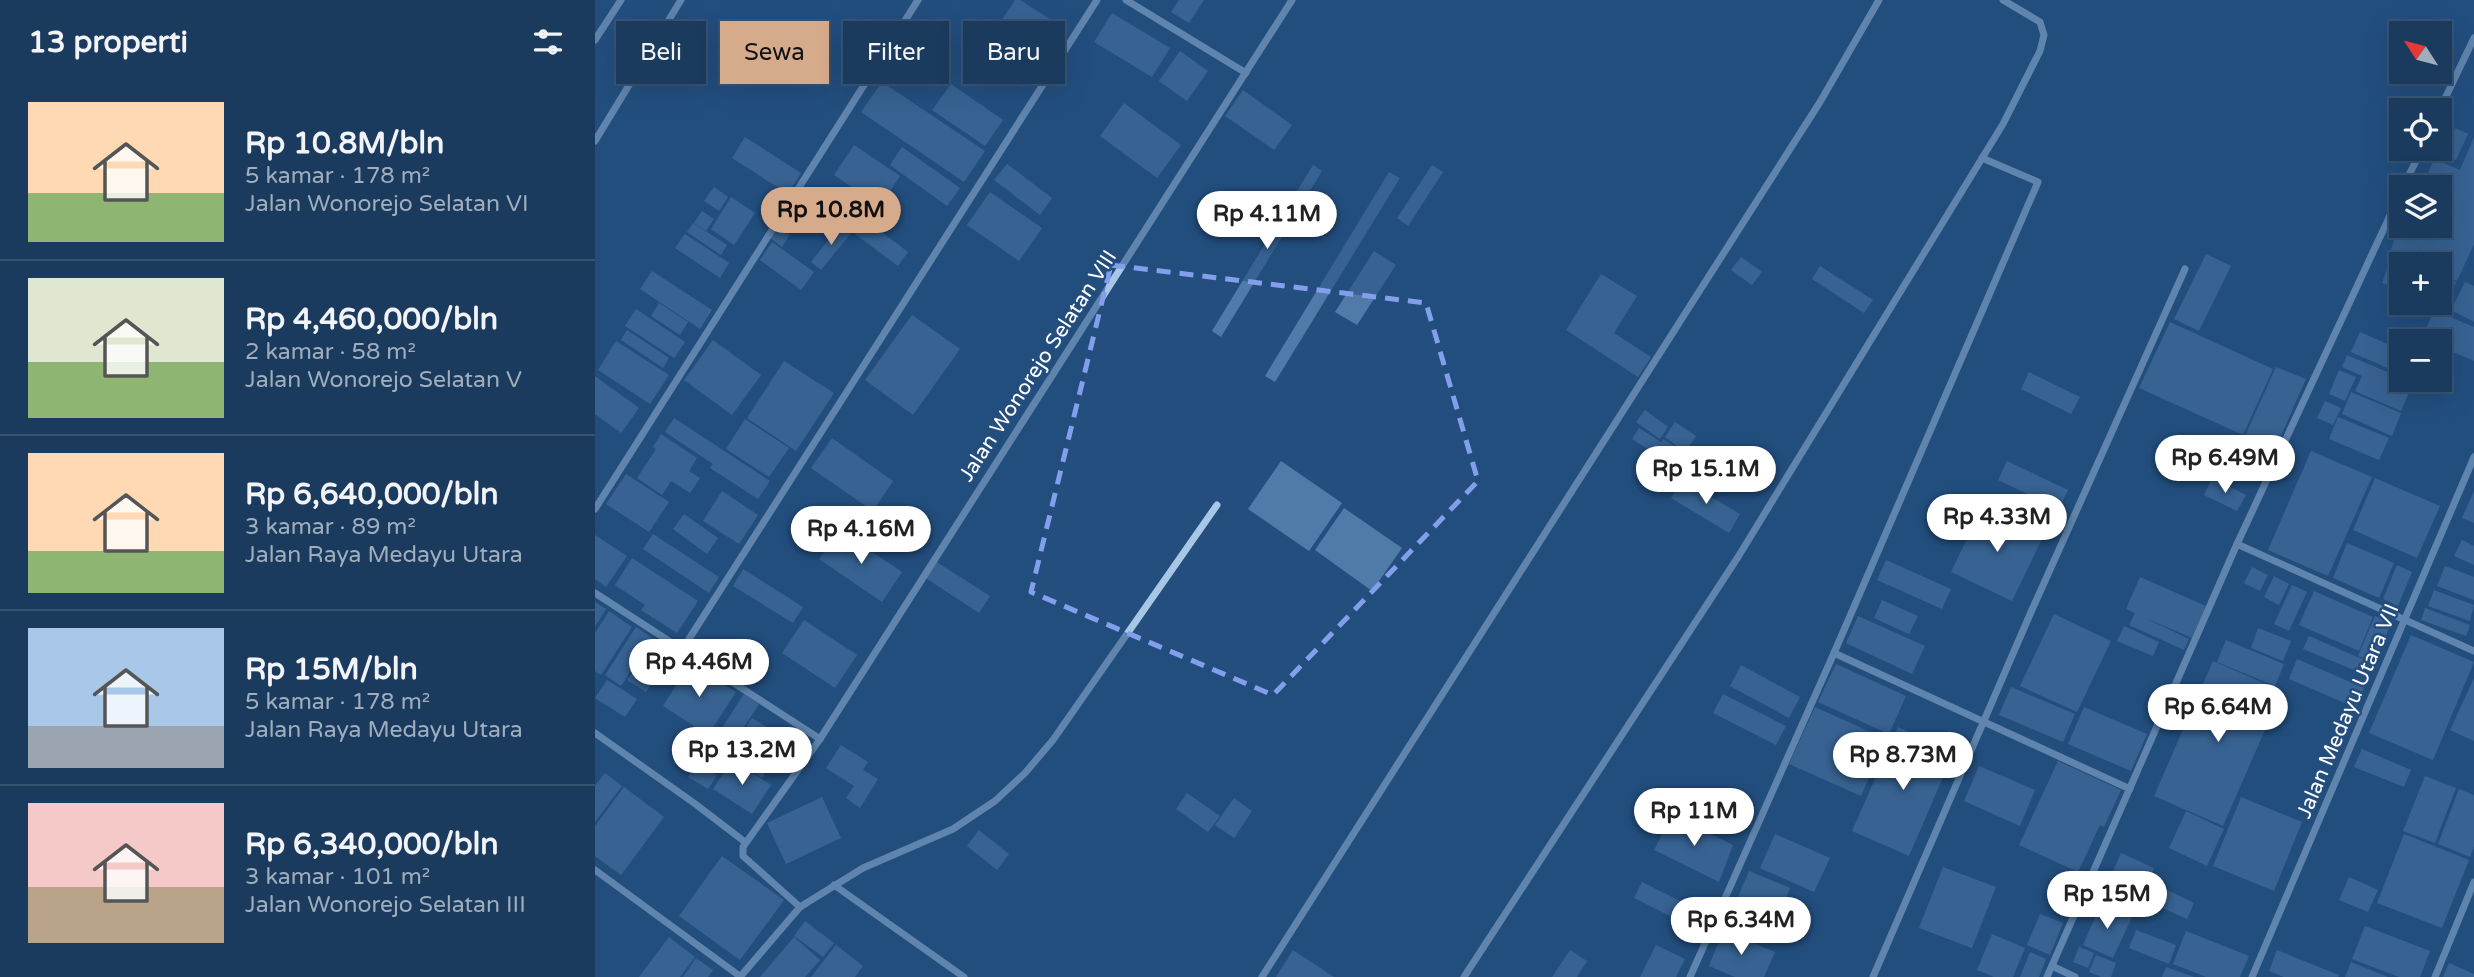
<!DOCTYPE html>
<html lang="id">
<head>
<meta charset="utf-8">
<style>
  body { margin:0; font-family:"Varela Round",sans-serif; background:#234164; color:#f1f3f6; height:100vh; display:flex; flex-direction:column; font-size:26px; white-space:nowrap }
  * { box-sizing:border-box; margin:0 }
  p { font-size:23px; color:#9fadbc }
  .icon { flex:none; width:38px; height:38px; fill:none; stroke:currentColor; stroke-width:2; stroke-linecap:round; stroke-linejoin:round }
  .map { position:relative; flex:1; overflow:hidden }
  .side { display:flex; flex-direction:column; background:#1a3a5e; width:595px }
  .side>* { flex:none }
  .top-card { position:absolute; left:21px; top:21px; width:665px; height:63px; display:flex; gap:14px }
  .needle { width:46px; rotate:306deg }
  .buttons { position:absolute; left:1794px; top:21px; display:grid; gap:14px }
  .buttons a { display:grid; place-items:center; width:63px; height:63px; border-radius:0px; background:#1a3a5e; box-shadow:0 7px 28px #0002,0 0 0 2px #385473; font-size:35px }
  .price { position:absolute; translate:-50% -60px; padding:0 16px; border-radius:24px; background:#fff; color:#222; font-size:23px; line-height:46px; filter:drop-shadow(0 2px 4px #0008) }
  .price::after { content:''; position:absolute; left:50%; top:42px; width:21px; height:16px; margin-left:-10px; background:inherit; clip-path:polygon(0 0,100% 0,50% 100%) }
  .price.active { background:#d6ab8b; color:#111 }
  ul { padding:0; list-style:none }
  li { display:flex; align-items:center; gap:21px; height:175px; padding:0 28px }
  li+li { border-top:2px solid #385473 }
  li span { display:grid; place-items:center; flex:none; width:196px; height:140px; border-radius:0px; color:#555 }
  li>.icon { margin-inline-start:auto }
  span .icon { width:84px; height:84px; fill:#fffc; stroke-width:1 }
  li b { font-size:30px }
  h2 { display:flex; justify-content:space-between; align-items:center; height:84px; padding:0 28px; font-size:30px }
  .pill { padding:0 24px; border-radius:0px; background:#1a3a5e; box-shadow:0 7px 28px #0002,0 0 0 2px #385473; font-size:24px; line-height:63px }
  .pill.active { background:#d6ab8b; color:#111 }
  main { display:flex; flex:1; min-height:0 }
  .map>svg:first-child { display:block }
  .building { fill:#507ba9 }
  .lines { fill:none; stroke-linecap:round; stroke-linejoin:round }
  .minor { stroke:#a8c6e6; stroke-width:7 }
  .marked { fill:none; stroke:#839eea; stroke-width:5; stroke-dasharray:14 9; stroke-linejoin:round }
  .labels { text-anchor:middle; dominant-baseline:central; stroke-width:5; stroke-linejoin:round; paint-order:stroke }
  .street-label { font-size:21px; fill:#fff; stroke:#234e7e }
</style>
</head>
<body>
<main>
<section class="side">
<h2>13 properti<svg class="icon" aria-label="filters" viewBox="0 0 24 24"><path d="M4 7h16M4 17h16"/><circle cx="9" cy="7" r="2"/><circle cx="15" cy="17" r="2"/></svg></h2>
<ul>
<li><span style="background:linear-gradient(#ffd9b3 65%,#8fb573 0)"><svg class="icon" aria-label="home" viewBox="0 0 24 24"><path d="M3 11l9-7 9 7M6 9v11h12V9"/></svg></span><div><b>Rp 10.8M/bln</b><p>5 kamar · 178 m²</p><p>Jalan Wonorejo Selatan VI</p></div></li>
<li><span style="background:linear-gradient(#dfe7d0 60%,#8fb573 0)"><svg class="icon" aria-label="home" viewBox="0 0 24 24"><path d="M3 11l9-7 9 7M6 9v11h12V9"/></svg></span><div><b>Rp 4,460,000/bln</b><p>2 kamar · 58 m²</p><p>Jalan Wonorejo Selatan V</p></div></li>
<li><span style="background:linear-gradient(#ffd9b3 70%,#8fb573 0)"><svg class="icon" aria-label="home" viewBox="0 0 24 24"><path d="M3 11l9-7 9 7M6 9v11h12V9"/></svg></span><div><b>Rp 6,640,000/bln</b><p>3 kamar · 89 m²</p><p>Jalan Raya Medayu Utara</p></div></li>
<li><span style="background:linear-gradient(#a9c7e8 70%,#9aa5b1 0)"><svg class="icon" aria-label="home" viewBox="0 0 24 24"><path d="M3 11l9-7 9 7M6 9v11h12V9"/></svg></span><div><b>Rp 15M/bln</b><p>5 kamar · 178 m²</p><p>Jalan Raya Medayu Utara</p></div></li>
<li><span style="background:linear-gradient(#f6c9c9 60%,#b9a48a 0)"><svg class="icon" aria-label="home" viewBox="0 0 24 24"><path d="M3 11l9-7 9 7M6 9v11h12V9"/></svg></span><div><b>Rp 6,340,000/bln</b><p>3 kamar · 101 m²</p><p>Jalan Wonorejo Selatan III</p></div></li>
</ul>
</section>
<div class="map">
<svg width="1879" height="977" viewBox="0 0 1879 977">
  <rect width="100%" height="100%" fill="#234e7e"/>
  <g class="building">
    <polygon points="420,0 425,0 472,30 452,62 401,29"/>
    <polygon points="584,0 609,0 594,23 576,12"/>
    <polygon points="517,13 575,48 557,77 499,42"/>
    <polygon points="402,32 445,62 427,87 384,57"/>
    <polygon points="585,51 613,71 592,101 564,81"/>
    <polygon points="287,82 390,151 369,182 266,112"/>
    <polygon points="356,84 408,120 390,146 337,110"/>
    <polygon points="648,90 697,125 679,150 630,116"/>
    <polygon points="529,103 586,145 562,178 505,136"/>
    <polygon points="1860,128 1873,134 1861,160 1849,155"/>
    <polygon points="150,137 206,173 193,194 137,158"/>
    <polygon points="1879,137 1879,244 1862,281 1844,273 1844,264 1821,263 1827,250 1825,249 1818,264 1794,255 1804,226 1844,226 1844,187 1827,187 1839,159 1865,170"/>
    <polygon points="259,145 305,176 285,206 239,175"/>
    <polygon points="307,147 365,188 352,206 295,165"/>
    <polygon points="412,164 457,198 445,215 399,180"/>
    <polygon points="718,165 727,171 626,337 617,331"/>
    <polygon points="837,165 848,172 813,226 802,218"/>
    <polygon points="794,172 805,178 680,382 670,376"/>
    <polygon points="119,187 133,197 124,211 109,201"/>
    <polygon points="395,192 447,228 424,261 372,225"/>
    <polygon points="136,197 160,213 139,245 116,229"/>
    <polygon points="107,211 119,219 111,231 99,223"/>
    <polygon points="264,215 313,252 303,266 253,229"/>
    <polygon points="98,223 132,245 126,255 92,232"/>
    <polygon points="245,225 256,233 226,270 216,262"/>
    <polygon points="183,226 195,234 187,247 175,238"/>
    <polygon points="90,234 134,263 125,278 80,248"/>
    <polygon points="177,242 219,272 206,290 165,260"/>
    <polygon points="779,251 801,265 762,325 740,312"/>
    <polygon points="1611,254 1636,266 1604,331 1579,319"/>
    <polygon points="1146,257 1167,272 1157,285 1136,270"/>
    <polygon points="1795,261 1806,265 1806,289 1787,283"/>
    <polygon points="1225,266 1278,300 1269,313 1217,279"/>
    <polygon points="57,271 117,310 105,329 45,289"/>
    <polygon points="1006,274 1042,296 1019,333 1056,357 1043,377 971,330"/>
    <polygon points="1844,277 1861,282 1854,304 1844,301"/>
    <polygon points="1870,282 1879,286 1879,322 1856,310"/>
    <polygon points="64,303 93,322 85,335 56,316"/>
    <polygon points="41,309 90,342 79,358 30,326"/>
    <polygon points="1839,310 1879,327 1879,361 1844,346 1844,341 1827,339"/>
    <polygon points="317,315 365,349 318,415 270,380"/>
    <polygon points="1575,322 1678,369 1648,435 1544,388"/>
    <polygon points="32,330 74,358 68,368 26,340"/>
    <polygon points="1765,332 1806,350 1806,374 1756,352"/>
    <polygon points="118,340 166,375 137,415 89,380"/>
    <polygon points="21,341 74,375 55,404 3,370"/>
    <polygon points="1752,355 1818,383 1806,411 1760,391 1767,376 1747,367"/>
    <polygon points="189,361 239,393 201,451 152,418"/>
    <polygon points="1681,367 1711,379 1680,449 1650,436"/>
    <polygon points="1744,370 1761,377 1750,401 1734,394"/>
    <polygon points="1434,372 1485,397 1476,414 1426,389"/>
    <polygon points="0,376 44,408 26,433 0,414"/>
    <polygon points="1756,392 1806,413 1797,436 1747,414"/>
    <polygon points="1730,401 1746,408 1738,425 1722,418"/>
    <polygon points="1050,410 1073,427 1065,439 1041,422"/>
    <polygon points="1743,417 1794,438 1784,460 1734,439"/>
    <polygon points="79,418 175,481 163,499 115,468 118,464 70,432"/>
    <polygon points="150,419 194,448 174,477 131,449"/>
    <polygon points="1080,422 1101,436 1090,452 1070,437"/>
    <polygon points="1044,428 1066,442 1068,439 1102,460 1094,473 1082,465 1080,467 1037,439"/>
    <polygon points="66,434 102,458 94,471 105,478 95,493 76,481 67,495 42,478 61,449 58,447"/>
    <polygon points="237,438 298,481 278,511 216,468"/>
    <polygon points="1716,451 1777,477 1733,576 1673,550"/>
    <polygon points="686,461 747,503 714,551 653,509"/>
    <polygon points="1412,461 1473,490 1464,509 1403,480"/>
    <polygon points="31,474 74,502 54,532 11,504"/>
    <polygon points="1617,478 1651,495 1642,511 1609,495"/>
    <polygon points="1780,478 1845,506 1822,558 1758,530"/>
    <polygon points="1087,480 1145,514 1134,533 1076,498"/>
    <polygon points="127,491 163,515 144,544 108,521"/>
    <polygon points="1879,491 1879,523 1867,518"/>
    <polygon points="1388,506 1449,535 1417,601 1356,572"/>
    <polygon points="749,508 807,548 777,591 720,550"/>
    <polygon points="89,514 123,538 112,554 78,529"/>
    <polygon points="244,530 307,572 287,602 224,559"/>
    <polygon points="58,534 124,577 114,593 48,549"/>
    <polygon points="0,535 32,556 11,587 0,579"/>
    <polygon points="1867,540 1879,546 1879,565 1859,556"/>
    <polygon points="1752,543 1799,563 1784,598 1738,578"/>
    <polygon points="37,558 103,601 82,633 46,610 50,605 20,585"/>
    <polygon points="1291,560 1356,589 1347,609 1282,580"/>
    <polygon points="340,561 395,596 384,613 329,577"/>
    <polygon points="1802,565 1817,572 1803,606 1788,599"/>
    <polygon points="1850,566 1879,577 1879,600 1842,586"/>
    <polygon points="1657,567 1673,575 1665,591 1649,583"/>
    <polygon points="148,569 208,607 198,623 138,586"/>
    <polygon points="1679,576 1694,584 1684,605 1669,597"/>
    <polygon points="1545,577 1611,606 1597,638 1548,617 1594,639 1589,650 1534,625 1540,613 1531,609"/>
    <polygon points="1697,585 1712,592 1694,631 1679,624"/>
    <polygon points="1839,590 1879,605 1875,621 1833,606"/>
    <polygon points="1719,591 1778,617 1764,651 1704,625"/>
    <polygon points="1287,600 1323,616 1314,634 1279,618"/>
    <polygon points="0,602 11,609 0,627"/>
    <polygon points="1830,608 1875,625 1871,636 1826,620"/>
    <polygon points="14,611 37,627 6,675 0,671 0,633"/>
    <polygon points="1459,614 1516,641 1482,712 1425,686"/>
    <polygon points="1263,616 1330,646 1317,674 1251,643"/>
    <polygon points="1780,616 1796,623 1780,663 1763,656"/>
    <polygon points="209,620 262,655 240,688 187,653"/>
    <polygon points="1529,626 1564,642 1558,656 1522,641"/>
    <polygon points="41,627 57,638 26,686 10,675"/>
    <polygon points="1663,628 1696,641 1688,661 1656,648"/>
    <polygon points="1816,635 1879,662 1838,760 1774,733"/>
    <polygon points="1714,636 1776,663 1771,675 1708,649"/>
    <polygon points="58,638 78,650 64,672 45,660"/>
    <polygon points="1631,640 1689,664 1680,686 1622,662"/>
    <polygon points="1702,659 1769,688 1761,708 1694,679"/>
    <polygon points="1618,661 1687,691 1628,826 1559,796"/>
    <polygon points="44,662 62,674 51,692 32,680"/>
    <polygon points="95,663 141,692 113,735 68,706"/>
    <polygon points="1241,664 1311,696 1294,734 1223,702"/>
    <polygon points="1146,665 1205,697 1194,718 1135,686"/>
    <polygon points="1879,678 1879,741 1855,730"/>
    <polygon points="12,680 42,699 30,717 0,698"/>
    <polygon points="1416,687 1480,714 1468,742 1404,715"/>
    <polygon points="149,694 164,704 142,738 127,728"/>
    <polygon points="1128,694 1191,726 1181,745 1118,713"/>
    <polygon points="1220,707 1291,739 1266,796 1194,764"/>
    <polygon points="1489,707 1552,734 1536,771 1473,744"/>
    <polygon points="157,718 189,738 174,760 143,740"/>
    <polygon points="1303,727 1359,752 1314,856 1257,831"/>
    <polygon points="98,733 112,743 91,772 78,762"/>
    <polygon points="128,734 176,765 167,778 119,747"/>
    <polygon points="246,745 273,762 268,770 283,779 265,808 251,798 259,786 231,768"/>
    <polygon points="112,748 131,760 123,772 104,760"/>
    <polygon points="1767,749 1816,770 1809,787 1759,767"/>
    <polygon points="137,760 176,785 157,814 118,789"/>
    <polygon points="1463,761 1526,790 1509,827 1505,825 1483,872 1424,845"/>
    <polygon points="103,763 122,775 113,789 93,777"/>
    <polygon points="1384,766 1440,790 1425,826 1369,801"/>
    <polygon points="10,773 27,786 0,822 0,786"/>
    <polygon points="1830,776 1861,788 1840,843 1808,831"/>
    <polygon points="29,787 69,817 26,875 0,856 0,826"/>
    <polygon points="1864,789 1879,795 1879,847 1875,857 1843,844"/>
    <polygon points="592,793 625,816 613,832 581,809"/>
    <polygon points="227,797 246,838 191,864 172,823"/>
    <polygon points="1646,797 1707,822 1679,891 1618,866"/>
    <polygon points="639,798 657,811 639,838 620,825"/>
    <polygon points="1591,811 1629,829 1612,866 1574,848"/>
    <polygon points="1077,815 1138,845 1124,882 1059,850"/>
    <polygon points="384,830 414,854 402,870 372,846"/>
    <polygon points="1180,834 1235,858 1219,892 1165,868"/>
    <polygon points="1809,834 1874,860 1847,928 1782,903"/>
    <polygon points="1526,853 1559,868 1547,893 1515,878"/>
    <polygon points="127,856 189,900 145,960 84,916"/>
    <polygon points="1348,867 1401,887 1377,948 1324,928"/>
    <polygon points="1154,871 1195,888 1185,915 1143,897"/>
    <polygon points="1754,877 1783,890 1773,912 1744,900"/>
    <polygon points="1047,882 1109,913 1101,929 1039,898"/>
    <polygon points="1562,885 1599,903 1592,919 1554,902"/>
    <polygon points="1506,904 1537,917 1518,958 1488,945"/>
    <polygon points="1445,914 1468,923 1455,955 1432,945"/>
    <polygon points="210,921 239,943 228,957 199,936"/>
    <polygon points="1770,926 1835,951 1825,977 1804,977 1757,959"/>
    <polygon points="1541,930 1581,945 1574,964 1534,948"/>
    <polygon points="1128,931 1180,952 1169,977 1140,977 1114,966"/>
    <polygon points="1591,931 1654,956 1645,977 1611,977 1578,964"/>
    <polygon points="1397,934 1430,948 1418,977 1399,977 1382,970"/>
    <polygon points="74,937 100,957 85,977 44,977"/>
    <polygon points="199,937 225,960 210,977 165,977"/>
    <polygon points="241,945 268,966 260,977 216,977"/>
    <polygon points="1061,945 1090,959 1081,977 1045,977"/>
    <polygon points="1484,947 1499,953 1493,968 1478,962"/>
    <polygon points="698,950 739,977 681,977"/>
    <polygon points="975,950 992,961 982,977 957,977"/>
    <polygon points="1682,950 1744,975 1743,977 1689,977 1674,971"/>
    <polygon points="1435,952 1451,959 1444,977 1425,977"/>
    <polygon points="1501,955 1521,963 1516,977 1506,977 1494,972"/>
    <polygon points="101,958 118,970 113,977 88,977"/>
    <polygon points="1756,962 1793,977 1750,977"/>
    <polygon points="1854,963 1879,974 1879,977 1848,977"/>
    <polygon points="1571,967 1599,977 1567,977"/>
  </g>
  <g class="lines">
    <g class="minor">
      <polyline points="531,0 651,73"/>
      <polyline points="0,40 26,0"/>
      <polyline points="1844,111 1879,38"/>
      <polyline points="0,141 86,0"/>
      <polyline points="1808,187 1827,149"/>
      <polyline points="0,509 323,0"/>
      <polyline points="1642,544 1879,651"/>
      <polyline points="0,593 225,739 148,847 148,856 205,907 145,977"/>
      <polyline points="87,650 502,0"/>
      <polyline points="1239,653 1443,182 1387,158"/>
      <polyline points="0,733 99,803 150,842"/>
      <polyline points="225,739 697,0"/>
      <polyline points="0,870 146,977"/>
      <polyline points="239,885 369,977"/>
      <polyline points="205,907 268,868 358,829 400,801 430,773 458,740 622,505"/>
      <polyline points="1457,966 1480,977"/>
      <polyline points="667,977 1225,102 1284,0"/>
      <polyline points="869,977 1143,557 1408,124 1445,51 1449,35 1445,22 1408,0"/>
      <polyline points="1095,977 1239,653 1535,789"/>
      <polyline points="1278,977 1436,612 1590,269"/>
      <polyline points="1452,977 1642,544 1806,192"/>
      <polyline points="1657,977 1879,457"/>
      <polyline points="1840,977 1879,882"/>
    </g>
  </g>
  <path d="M0 0H1879V977H0ZM 516,265 L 831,303 L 883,481 L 678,695 L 436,592 Z" fill="#234e7e" fill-opacity=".55" fill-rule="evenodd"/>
  <path class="marked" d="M 516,265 L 831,303 L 883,481 L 678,695 L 436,592 Z"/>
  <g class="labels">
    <g class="street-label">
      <text transform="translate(443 366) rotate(-57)">Jalan Wonorejo Selatan VIII</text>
      <text transform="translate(1753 711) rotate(-67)">Jalan Medayu Utara VII</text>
    </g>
  </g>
</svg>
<div class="buttons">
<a><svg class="needle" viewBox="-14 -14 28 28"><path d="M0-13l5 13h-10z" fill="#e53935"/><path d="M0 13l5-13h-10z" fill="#9fadbc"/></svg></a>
<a><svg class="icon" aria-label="locate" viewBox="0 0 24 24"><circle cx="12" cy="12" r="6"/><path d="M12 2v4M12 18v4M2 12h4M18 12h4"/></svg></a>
<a><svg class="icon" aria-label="layers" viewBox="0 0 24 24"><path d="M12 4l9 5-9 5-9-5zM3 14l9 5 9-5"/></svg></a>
<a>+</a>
<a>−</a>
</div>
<b class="price active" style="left:236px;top:247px">Rp 10.8M</b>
<b class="price" style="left:672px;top:251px">Rp 4.11M</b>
<b class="price" style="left:1630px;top:495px">Rp 6.49M</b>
<b class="price" style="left:1111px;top:506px">Rp 15.1M</b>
<b class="price" style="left:1402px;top:554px">Rp 4.33M</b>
<b class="price" style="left:266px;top:566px">Rp 4.16M</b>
<b class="price" style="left:104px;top:699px">Rp 4.46M</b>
<b class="price" style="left:1623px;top:744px">Rp 6.64M</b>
<b class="price" style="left:147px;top:787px">Rp 13.2M</b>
<b class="price" style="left:1308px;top:792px">Rp 8.73M</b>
<b class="price" style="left:1099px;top:848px">Rp 11M</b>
<b class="price" style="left:1512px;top:931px">Rp 15M</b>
<b class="price" style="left:1146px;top:957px">Rp 6.34M</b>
<div class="top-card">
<a class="pill">Beli</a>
<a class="pill active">Sewa</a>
<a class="pill">Filter</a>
<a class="pill">Baru</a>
</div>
</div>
</main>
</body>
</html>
